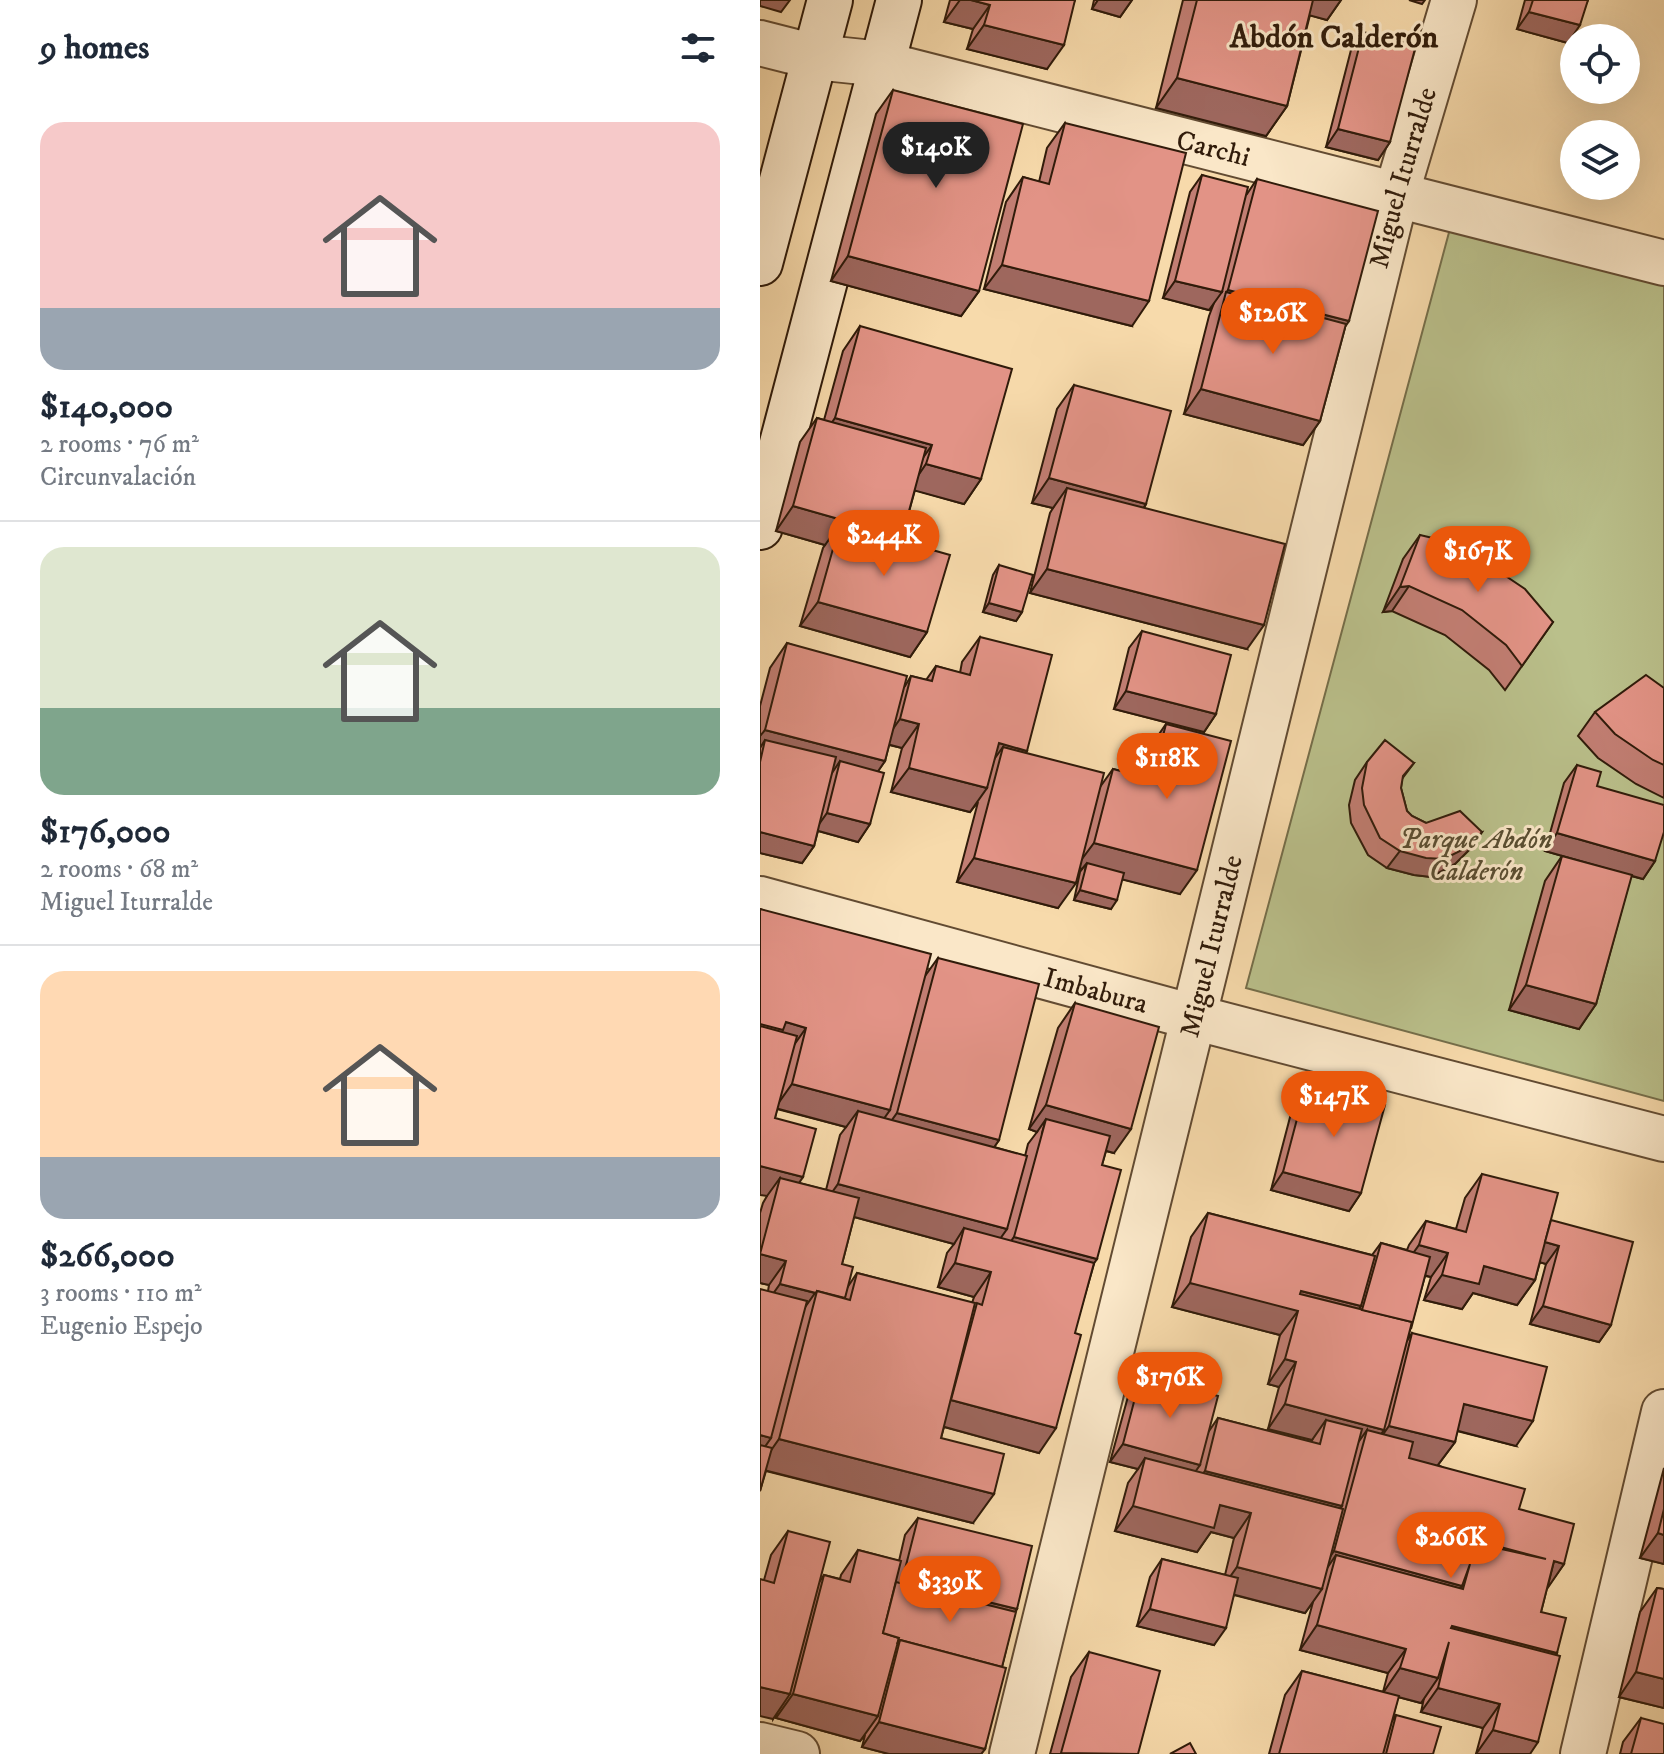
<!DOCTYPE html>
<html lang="en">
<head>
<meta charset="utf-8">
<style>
  body { margin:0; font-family:"IM FELL DW Pica",serif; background:#f2f2f3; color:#1f2937; height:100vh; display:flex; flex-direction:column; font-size:30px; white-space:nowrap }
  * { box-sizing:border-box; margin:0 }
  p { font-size:26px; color:#747a83 }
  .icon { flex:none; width:44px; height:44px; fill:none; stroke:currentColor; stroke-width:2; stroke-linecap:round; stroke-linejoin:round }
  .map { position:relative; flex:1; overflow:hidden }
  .details { display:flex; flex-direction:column; background:#fff; width:760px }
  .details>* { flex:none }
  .fabs { position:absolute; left:800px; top:24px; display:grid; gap:16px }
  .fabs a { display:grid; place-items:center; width:80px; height:80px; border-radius:50%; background:#fff; box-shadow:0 8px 32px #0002; font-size:40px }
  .price { position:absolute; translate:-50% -68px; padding:0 18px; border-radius:28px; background:#ea580c; color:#fff; font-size:26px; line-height:52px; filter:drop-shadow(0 2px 4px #0008) }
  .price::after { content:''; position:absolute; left:50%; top:48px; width:24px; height:18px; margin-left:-12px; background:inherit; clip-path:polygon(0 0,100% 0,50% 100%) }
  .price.selected { background:#222; color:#fff }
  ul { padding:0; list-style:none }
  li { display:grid; align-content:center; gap:16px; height:424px; padding:0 40px }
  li+li { border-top:2px solid #e0e1e3 }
  li span { display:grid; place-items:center; height:248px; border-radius:24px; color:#555 }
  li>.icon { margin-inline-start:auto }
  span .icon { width:144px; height:144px; fill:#fffc; stroke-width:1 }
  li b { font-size:34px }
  h2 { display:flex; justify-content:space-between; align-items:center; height:96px; padding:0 40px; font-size:34px }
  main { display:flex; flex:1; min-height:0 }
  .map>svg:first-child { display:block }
  .green { fill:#bac08b; stroke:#756e4a; stroke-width:2 }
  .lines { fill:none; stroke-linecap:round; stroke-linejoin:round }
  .minor-casing { stroke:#624b32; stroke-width:48 }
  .secondary-casing { stroke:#301b0a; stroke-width:48 }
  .minor { stroke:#fae7c8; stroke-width:44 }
  .secondary { stroke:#fae7c8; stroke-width:44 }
  .wall { fill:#c27e73; stroke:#301b0a; stroke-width:2; fill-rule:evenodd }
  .shaded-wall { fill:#9e675e; stroke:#301b0a; stroke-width:2 }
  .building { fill:#e29386; stroke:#301b0a; stroke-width:2; fill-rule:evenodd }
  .labels { text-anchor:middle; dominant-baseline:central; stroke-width:6; stroke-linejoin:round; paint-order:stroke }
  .street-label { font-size:28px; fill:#301b0a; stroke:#fae7c8 }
  .park-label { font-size:28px; font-style:italic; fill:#594d31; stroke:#fae7c8 }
  .quarter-label { font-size:32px; font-weight:bold; fill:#301b0a; stroke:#fae7c8 }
</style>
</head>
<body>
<main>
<section class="details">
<h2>9 homes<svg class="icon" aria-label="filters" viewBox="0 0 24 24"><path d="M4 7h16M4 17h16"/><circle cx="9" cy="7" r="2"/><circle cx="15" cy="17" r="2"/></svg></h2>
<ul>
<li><span style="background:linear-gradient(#f6c9c9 75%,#9aa5b1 0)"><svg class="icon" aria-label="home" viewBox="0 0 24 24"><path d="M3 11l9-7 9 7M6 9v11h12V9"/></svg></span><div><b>$140,000</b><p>2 rooms · 76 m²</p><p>Circunvalación</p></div></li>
<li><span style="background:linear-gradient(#dfe7d0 65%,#7fa58c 0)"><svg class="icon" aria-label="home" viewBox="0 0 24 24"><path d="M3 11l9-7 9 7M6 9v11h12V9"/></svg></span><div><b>$176,000</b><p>2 rooms · 68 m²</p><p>Miguel Iturralde</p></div></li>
<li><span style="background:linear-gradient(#ffd9b3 75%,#9aa5b1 0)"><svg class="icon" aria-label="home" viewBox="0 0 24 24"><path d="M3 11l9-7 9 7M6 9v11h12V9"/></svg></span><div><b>$266,000</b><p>3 rooms · 110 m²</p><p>Eugenio Espejo</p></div></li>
</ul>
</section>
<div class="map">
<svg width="904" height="1754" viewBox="0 0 904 1754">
  <rect width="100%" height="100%" fill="#f7daab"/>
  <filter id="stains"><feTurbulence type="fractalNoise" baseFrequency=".0025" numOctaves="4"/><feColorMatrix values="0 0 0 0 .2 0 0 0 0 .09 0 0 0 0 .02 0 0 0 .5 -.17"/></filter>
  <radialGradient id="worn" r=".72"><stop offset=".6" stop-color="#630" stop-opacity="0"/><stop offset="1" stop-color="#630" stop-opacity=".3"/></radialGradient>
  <polygon class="green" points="691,225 904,283 904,1101 486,988"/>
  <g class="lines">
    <defs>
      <g id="minor">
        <path id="s1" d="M 0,43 L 55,57 L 122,64 L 904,263"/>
        <path id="s2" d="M 0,899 L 433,1017 L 904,1139"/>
        <polyline points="0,1745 37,1754"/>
        <path id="s3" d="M 252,1754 L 636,195 L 694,0"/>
        <polyline points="823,1754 904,1412"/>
      </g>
      <g id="secondary">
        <polyline points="0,263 70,0"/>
        <polyline points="0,527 139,0"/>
      </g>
    </defs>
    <use href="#minor" class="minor-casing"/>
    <use href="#secondary" class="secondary-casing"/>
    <use href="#minor" class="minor"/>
    <use href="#secondary" class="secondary"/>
  </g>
  <g class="wall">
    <polygon points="190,0 315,0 287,69 207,49 213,29 184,22"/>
    <polygon points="334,0 372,0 360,17 332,9"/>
    <polygon points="423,0 581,0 567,20 550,15 527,106 506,136 396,108"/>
    <polygon points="765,0 828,0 808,43 757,29"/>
    <polygon points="603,32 630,142 618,160 566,147 591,50"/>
    <polygon points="133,90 219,291 201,316 71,281 116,114"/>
    <polygon points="305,123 372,326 224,289 246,202 263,177 279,182 287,148"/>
    <polygon points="442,175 487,194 497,179 585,328 560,421 543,445 424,414 449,316 454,303 449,310 403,298 430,192"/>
    <polygon points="100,326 221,479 204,504 155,490 142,537 139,541 167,632 150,657 40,626 63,548 65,545 16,531 40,442 57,418 64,420 83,351"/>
    <polygon points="314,385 386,504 384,508 487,649 270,593 290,513 293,508 272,503 297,409"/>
    <polygon points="660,535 793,622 745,690 729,670 685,635 632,611 623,612 643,559"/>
    <polygon points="239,565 262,612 256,621 223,612 233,575"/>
    <polygon points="382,631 456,714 444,732 354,709 369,648"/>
    <polygon points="220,637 265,753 340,787 353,769 382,777 389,749 406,724 420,894 362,879 351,909 314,900 320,872 322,869 319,868 298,908 197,882 218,802 210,812 131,792 142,748 129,745 125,761 118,771 110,824 98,842 58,831 54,846 42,863 0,853 0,706 10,668 27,643 145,686 151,676 166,680 176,666 200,673 202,662"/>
    <polygon points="904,688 904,798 876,784 838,758 818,736 835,712"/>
    <polygon points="607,762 654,763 642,779 641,788 647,811 652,816 666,823 722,832 709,850 695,864 671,877 654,875 627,868 608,855 591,823 589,805 595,780"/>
    <polygon points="817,765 837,786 895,861 883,879 871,876 836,1004 819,1029 749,1010 785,881 802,856 830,864 785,851 804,783"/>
    <path d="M 0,909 L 165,976 L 178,958 L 239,1140 L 234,1147 L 265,1156 L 268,1144 L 277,1132 L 269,1129 L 298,1028 L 315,1003 L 354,1153 L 346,1151 L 342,1165 L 334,1264 L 279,1453 L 184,1427 L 181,1438 L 213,1523 L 6,1471 L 0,1491 L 8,1291 L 9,1285 L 0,1283 L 0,1213 L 3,1203 L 7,1196 ZM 17,1109 L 86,1127 L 80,1135 L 66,1190 L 39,1183 L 15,1118 ZM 94,1217 L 194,1244 L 187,1253 L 178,1287 L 214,1297 L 212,1303 L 97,1273 L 87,1288 L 82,1264 Z"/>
    <polygon points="546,1085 601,1193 589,1211 511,1190 534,1102"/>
    <polygon points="722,1174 791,1220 851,1325 839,1342 770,1324 786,1264 780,1262 775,1280 757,1305 713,1293 702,1309 664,1300 671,1277 665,1276 647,1341 652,1333 756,1446 697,1431 695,1442 678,1465 759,1509 804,1564 787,1588 781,1612 797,1653 770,1754 716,1754 723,1728 661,1712 664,1698 661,1703 638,1697 632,1721 636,1715 673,1754 509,1754 525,1695 542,1671 623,1692 628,1673 540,1650 553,1602 545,1613 474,1595 454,1645 377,1626 390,1577 402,1559 465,1575 474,1538 451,1532 437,1552 355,1531 368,1483 378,1469 350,1462 369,1393 381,1375 449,1431 458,1418 550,1442 552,1440 508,1429 519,1387 508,1384 520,1335 412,1307 431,1237 448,1213 612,1255 621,1243 647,1250 649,1245 666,1221 696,1229 705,1198"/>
    <polygon points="904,1468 904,1564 880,1558"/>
    <polygon points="158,1518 257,1609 255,1612 242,1667 225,1749 221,1754 129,1754 102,1747 105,1735 100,1741 16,1718 17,1712 13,1719 4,1580 11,1555 28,1531 60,1581 64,1575 80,1579 81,1575 98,1550 139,1561 145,1535"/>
    <polygon points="897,1588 904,1589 904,1708 859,1697 880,1612"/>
    <polygon points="329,1652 378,1754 290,1754 311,1677"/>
    <polygon points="881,1718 904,1754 860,1754 863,1742"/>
  </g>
  <g class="shaded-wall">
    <polygon points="0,0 30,0 21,12 0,6"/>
    <polygon points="200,0 211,0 230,5 213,29 184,22"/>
    <polygon points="338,0 372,0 360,17 332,9"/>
    <polygon points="545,0 581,0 567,20 537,12"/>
    <polygon points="649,0 665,0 662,4"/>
    <polygon points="769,12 820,25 808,43 757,29"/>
    <polygon points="224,25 304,45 287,69 207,49"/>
    <polygon points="417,78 527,106 506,136 396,108"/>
    <polygon points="578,129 630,142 618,160 566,147"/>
    <polygon points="88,256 219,291 201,316 71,281"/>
    <polygon points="242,265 389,301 372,326 224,289"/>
    <polygon points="415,281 462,292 449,310 403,298"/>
    <polygon points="468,290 589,321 572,346 466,293"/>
    <polygon points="441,389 560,421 543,445 424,414"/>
    <polygon points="75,418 172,445 155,469 58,443"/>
    <polygon points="166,464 221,479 204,504 149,489"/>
    <polygon points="289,478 386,504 369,529 307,488 293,508 272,503"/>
    <polygon points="33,506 142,537 125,561 80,524 65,545 16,531"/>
    <polygon points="287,569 504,625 487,649 270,593"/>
    <polygon points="649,586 632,611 623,612 640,587"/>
    <polygon points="58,602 167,632 150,657 40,626"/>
    <polygon points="229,603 262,612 256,621 223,612"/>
    <polygon points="366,691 456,714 444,732 354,709"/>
    <polygon points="140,719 159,724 142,748 123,743"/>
    <polygon points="5,730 125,761 108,786 80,761 70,776 5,740 0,748 0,736"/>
    <polygon points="239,743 267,751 250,775 243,747 227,769"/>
    <polygon points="149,768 227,788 210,812 131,792"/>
    <polygon points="67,813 110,824 98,842 55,830"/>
    <polygon points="0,832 54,846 42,863 0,853"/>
    <polygon points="722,832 709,850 695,864 671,877 654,875 627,868 640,851"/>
    <polygon points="797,833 895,861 883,879 785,851"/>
    <polygon points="334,843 437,870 420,894 325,870 327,863 322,869 316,867"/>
    <polygon points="214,858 316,883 298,908 197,882"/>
    <polygon points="320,890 357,900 351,909 314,900"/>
    <polygon points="766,985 836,1004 819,1029 749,1010"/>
    <polygon points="26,1022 46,1028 29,1052 0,1053 0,1024"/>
    <polygon points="32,1084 130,1110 113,1134 98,1111 86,1127 15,1108"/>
    <polygon points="286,1105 371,1129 354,1153 282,1133 286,1119 277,1132 269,1129"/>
    <polygon points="137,1113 239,1140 222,1165 119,1138"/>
    <polygon points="0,1166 43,1177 26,1202 20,1178 7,1196 0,1195"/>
    <polygon points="523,1172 601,1193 589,1211 511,1190"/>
    <polygon points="78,1184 247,1229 230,1253 204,1228 194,1244 61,1208"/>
    <polygon points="254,1237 337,1259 320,1283 237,1261"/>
    <polygon points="785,1242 799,1246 786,1264 772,1260"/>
    <polygon points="659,1245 688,1253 671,1277 642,1269"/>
    <polygon points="0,1254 26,1261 9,1285 0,1283"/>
    <polygon points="195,1263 231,1272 214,1297 178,1287"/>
    <polygon points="724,1266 775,1280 757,1305 713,1293 702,1309 664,1300 682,1275"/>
    <polygon points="430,1283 541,1291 601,1306 584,1330 538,1311 520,1335 412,1307"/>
    <polygon points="20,1284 55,1293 38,1317 3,1308"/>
    <polygon points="783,1306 851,1325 839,1342 770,1324"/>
    <polygon points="525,1359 536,1362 519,1387 508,1384"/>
    <polygon points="191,1400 296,1428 279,1453 174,1424"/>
    <polygon points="525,1404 624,1430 606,1454 607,1430 592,1451 566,1420 552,1440 508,1429"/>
    <polygon points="704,1404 773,1421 756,1446 687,1428"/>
    <polygon points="629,1426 695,1442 677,1466 612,1450"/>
    <polygon points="0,1435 11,1438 0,1454"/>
    <polygon points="19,1439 234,1494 213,1523 0,1469 0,1466"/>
    <polygon points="363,1444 440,1465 428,1482 385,1458 378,1469 350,1462"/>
    <polygon points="445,1471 582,1506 564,1530 428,1495"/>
    <polygon points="460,1505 491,1513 474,1538 451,1532 437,1552 355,1531 373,1506"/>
    <polygon points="898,1533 904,1535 904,1564 880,1558"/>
    <polygon points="714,1540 786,1559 709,1568"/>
    <polygon points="574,1551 702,1586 685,1610 576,1555 561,1577 557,1576"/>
    <polygon points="794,1561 804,1564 787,1589"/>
    <polygon points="477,1567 562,1589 545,1613 460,1591"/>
    <polygon points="142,1581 257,1609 245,1627 130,1599"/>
    <polygon points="390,1609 466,1628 454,1645 377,1626"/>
    <polygon points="557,1625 646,1649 628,1673 540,1650"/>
    <polygon points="692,1626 797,1653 780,1678 686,1654"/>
    <polygon points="640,1668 678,1678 661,1703 623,1693"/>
    <polygon points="876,1672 904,1679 904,1708 859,1697"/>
    <polygon points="0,1687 30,1694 13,1719 0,1716"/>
    <polygon points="678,1688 740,1704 723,1728 661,1712"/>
    <polygon points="33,1694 118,1716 100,1741 16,1718"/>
    <polygon points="119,1722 225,1749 221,1754 129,1754 102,1747"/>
    <polygon points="733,1730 778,1742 770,1754 716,1754"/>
  </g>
  <g class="building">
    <polygon points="211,0 315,0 304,45 224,25 230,5"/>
    <polygon points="437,0 553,0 527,106 417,78"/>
    <polygon points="773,0 828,0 820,25 769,12"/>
    <polygon points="603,32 656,45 630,142 578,129"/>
    <polygon points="133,90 263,124 219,291 88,256"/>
    <polygon points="305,123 426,153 389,301 242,265 263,177 289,184"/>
    <polygon points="442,175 488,187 462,292 415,281"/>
    <polygon points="497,179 618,211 589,321 468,290"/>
    <polygon points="466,292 586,324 560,421 441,389"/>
    <polygon points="100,326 252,369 221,479 166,464 172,445 75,418"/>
    <polygon points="314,385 411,411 386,504 289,478"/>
    <polygon points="57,418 166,448 142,537 33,506"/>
    <polygon points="307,488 525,544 504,625 287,569"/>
    <polygon points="80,524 190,555 167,632 58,602"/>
    <polygon points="660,535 698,544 765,589 793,622 762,666 746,645 702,610 649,586 640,587"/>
    <polygon points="239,565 273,575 262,612 229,603"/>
    <polygon points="382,631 471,655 456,714 366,691"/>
    <polygon points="220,637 292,655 267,751 239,743 227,788 149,768 159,724 140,719 151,676 172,681 176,666 210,675"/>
    <polygon points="27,643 147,676 125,761 5,730"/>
    <polygon points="886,675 904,688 904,765 893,760 855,734 835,712"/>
    <polygon points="406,724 471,741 437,870 334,843 353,769 392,779"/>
    <polygon points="5,740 76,757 54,846 0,832 0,762"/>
    <polygon points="625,740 654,763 643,776 641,788 647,811 652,816 666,823 700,811 722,832 708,847 684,859 666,858 640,851 620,838 604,805 602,788 607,762"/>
    <polygon points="243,747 344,773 316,883 214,858"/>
    <polygon points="80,761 124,773 110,824 67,813"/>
    <polygon points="817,765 841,772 837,786 904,805 904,832 895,861 797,833"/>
    <polygon points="802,856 872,875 836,1004 766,985"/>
    <polygon points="327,863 364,873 357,900 320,890"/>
    <polygon points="0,909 171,954 130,1110 32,1084 46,1028 26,1022 23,1030 0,1024"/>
    <polygon points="178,958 279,984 239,1140 137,1113"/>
    <polygon points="315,1003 399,1027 371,1129 286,1105"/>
    <polygon points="0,1026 37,1036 15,1118 56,1129 43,1177 0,1166"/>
    <polygon points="546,1085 625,1105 601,1193 523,1172"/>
    <polygon points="98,1111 267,1156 247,1229 78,1184"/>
    <polygon points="286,1119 350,1136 342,1165 361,1170 337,1259 254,1237"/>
    <polygon points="722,1174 798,1193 775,1280 724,1266 719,1284 682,1275 688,1253 659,1245 666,1221 706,1232"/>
    <polygon points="20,1178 99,1198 82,1264 93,1267 85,1298 57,1291 56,1293 20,1284 26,1261 0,1254"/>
    <polygon points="448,1213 615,1256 601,1306 541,1291 540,1294 652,1322 624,1430 525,1404 536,1362 525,1359 538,1311 430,1283"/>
    <polygon points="791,1220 873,1242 851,1325 783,1306 799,1246 785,1242"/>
    <polygon points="204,1228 334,1263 315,1333 321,1335 296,1428 191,1400 217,1303 222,1305 231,1272 195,1263"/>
    <polygon points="621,1243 670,1257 651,1329 652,1322 602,1310"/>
    <polygon points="97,1273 215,1303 181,1438 244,1454 234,1494 19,1439 57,1291 90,1300"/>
    <polygon points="0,1289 47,1301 11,1438 0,1435"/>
    <polygon points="652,1333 787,1367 773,1421 704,1404 695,1442 629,1426"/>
    <polygon points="381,1375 458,1396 440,1465 363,1444"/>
    <polygon points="458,1418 560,1444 566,1420 602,1429 582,1506 445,1471"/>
    <path d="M 607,1430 L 653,1442 L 649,1458 L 765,1489 L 759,1509 L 814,1524 L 804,1564 L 794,1561 L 781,1612 L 806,1618 L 797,1653 L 692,1626 L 691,1628 L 800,1656 L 778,1742 L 733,1730 L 740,1704 L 678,1688 L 689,1642 L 678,1678 L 640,1668 L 646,1649 L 557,1625 L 576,1555 L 703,1589 L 710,1564 L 702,1586 L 574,1551 ZM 714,1540 L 786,1559 L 714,1543 Z"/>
    <polygon points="0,1445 12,1448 0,1491"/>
    <polygon points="385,1458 583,1509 562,1589 477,1567 491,1513 460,1505 454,1528 373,1506"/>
    <polygon points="904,1509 904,1535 898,1533"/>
    <polygon points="158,1518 272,1546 257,1609 142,1581"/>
    <polygon points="28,1531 70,1542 30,1694 0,1687 0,1579 14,1583"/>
    <polygon points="98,1550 141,1561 123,1633 139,1638 118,1716 33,1694 64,1575 90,1582"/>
    <polygon points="402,1559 478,1578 466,1628 390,1609"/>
    <polygon points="136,1582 256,1612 242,1667 140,1640 137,1644 139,1638 123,1633"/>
    <polygon points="897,1588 904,1589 904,1679 876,1672"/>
    <polygon points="140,1640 246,1668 225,1749 119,1722"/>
    <polygon points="329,1652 400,1671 378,1754 301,1753"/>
    <polygon points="542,1671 639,1696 623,1754 519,1754"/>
    <polygon points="636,1715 681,1727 673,1754 626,1754"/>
    <polygon points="881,1718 904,1724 904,1754 871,1754"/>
    <polygon points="430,1743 436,1754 410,1754"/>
  </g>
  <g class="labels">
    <g class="street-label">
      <text stroke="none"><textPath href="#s1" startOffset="466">Carchi</textPath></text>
      <text stroke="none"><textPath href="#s3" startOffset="1624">Miguel Iturralde</textPath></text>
      <text stroke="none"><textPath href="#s3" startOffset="832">Miguel Iturralde</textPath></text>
      <text stroke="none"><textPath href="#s2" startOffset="348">Imbabura</textPath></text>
    </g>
    <g class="park-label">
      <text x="716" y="839">Parque Abdón<tspan x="716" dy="32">Calderón</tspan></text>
    </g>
    <g class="quarter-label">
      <text x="574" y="38">Abdón Calderón</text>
    </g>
  </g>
  <rect width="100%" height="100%" filter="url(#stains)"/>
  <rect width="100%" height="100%" fill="url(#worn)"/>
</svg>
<div class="fabs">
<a><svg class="icon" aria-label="locate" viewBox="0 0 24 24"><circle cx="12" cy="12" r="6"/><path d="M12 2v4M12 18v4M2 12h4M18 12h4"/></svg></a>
<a><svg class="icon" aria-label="layers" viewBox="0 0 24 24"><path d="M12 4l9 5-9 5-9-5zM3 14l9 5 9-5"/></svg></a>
</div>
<b class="price selected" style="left:176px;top:190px">$140K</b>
<b class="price" style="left:513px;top:356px">$126K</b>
<b class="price" style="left:124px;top:578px">$244K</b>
<b class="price" style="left:718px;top:594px">$167K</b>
<b class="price" style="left:407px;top:801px">$118K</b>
<b class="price" style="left:574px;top:1139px">$147K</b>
<b class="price" style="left:410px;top:1420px">$176K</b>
<b class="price" style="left:691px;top:1580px">$266K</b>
<b class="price" style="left:190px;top:1624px">$339K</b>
</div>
</main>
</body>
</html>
